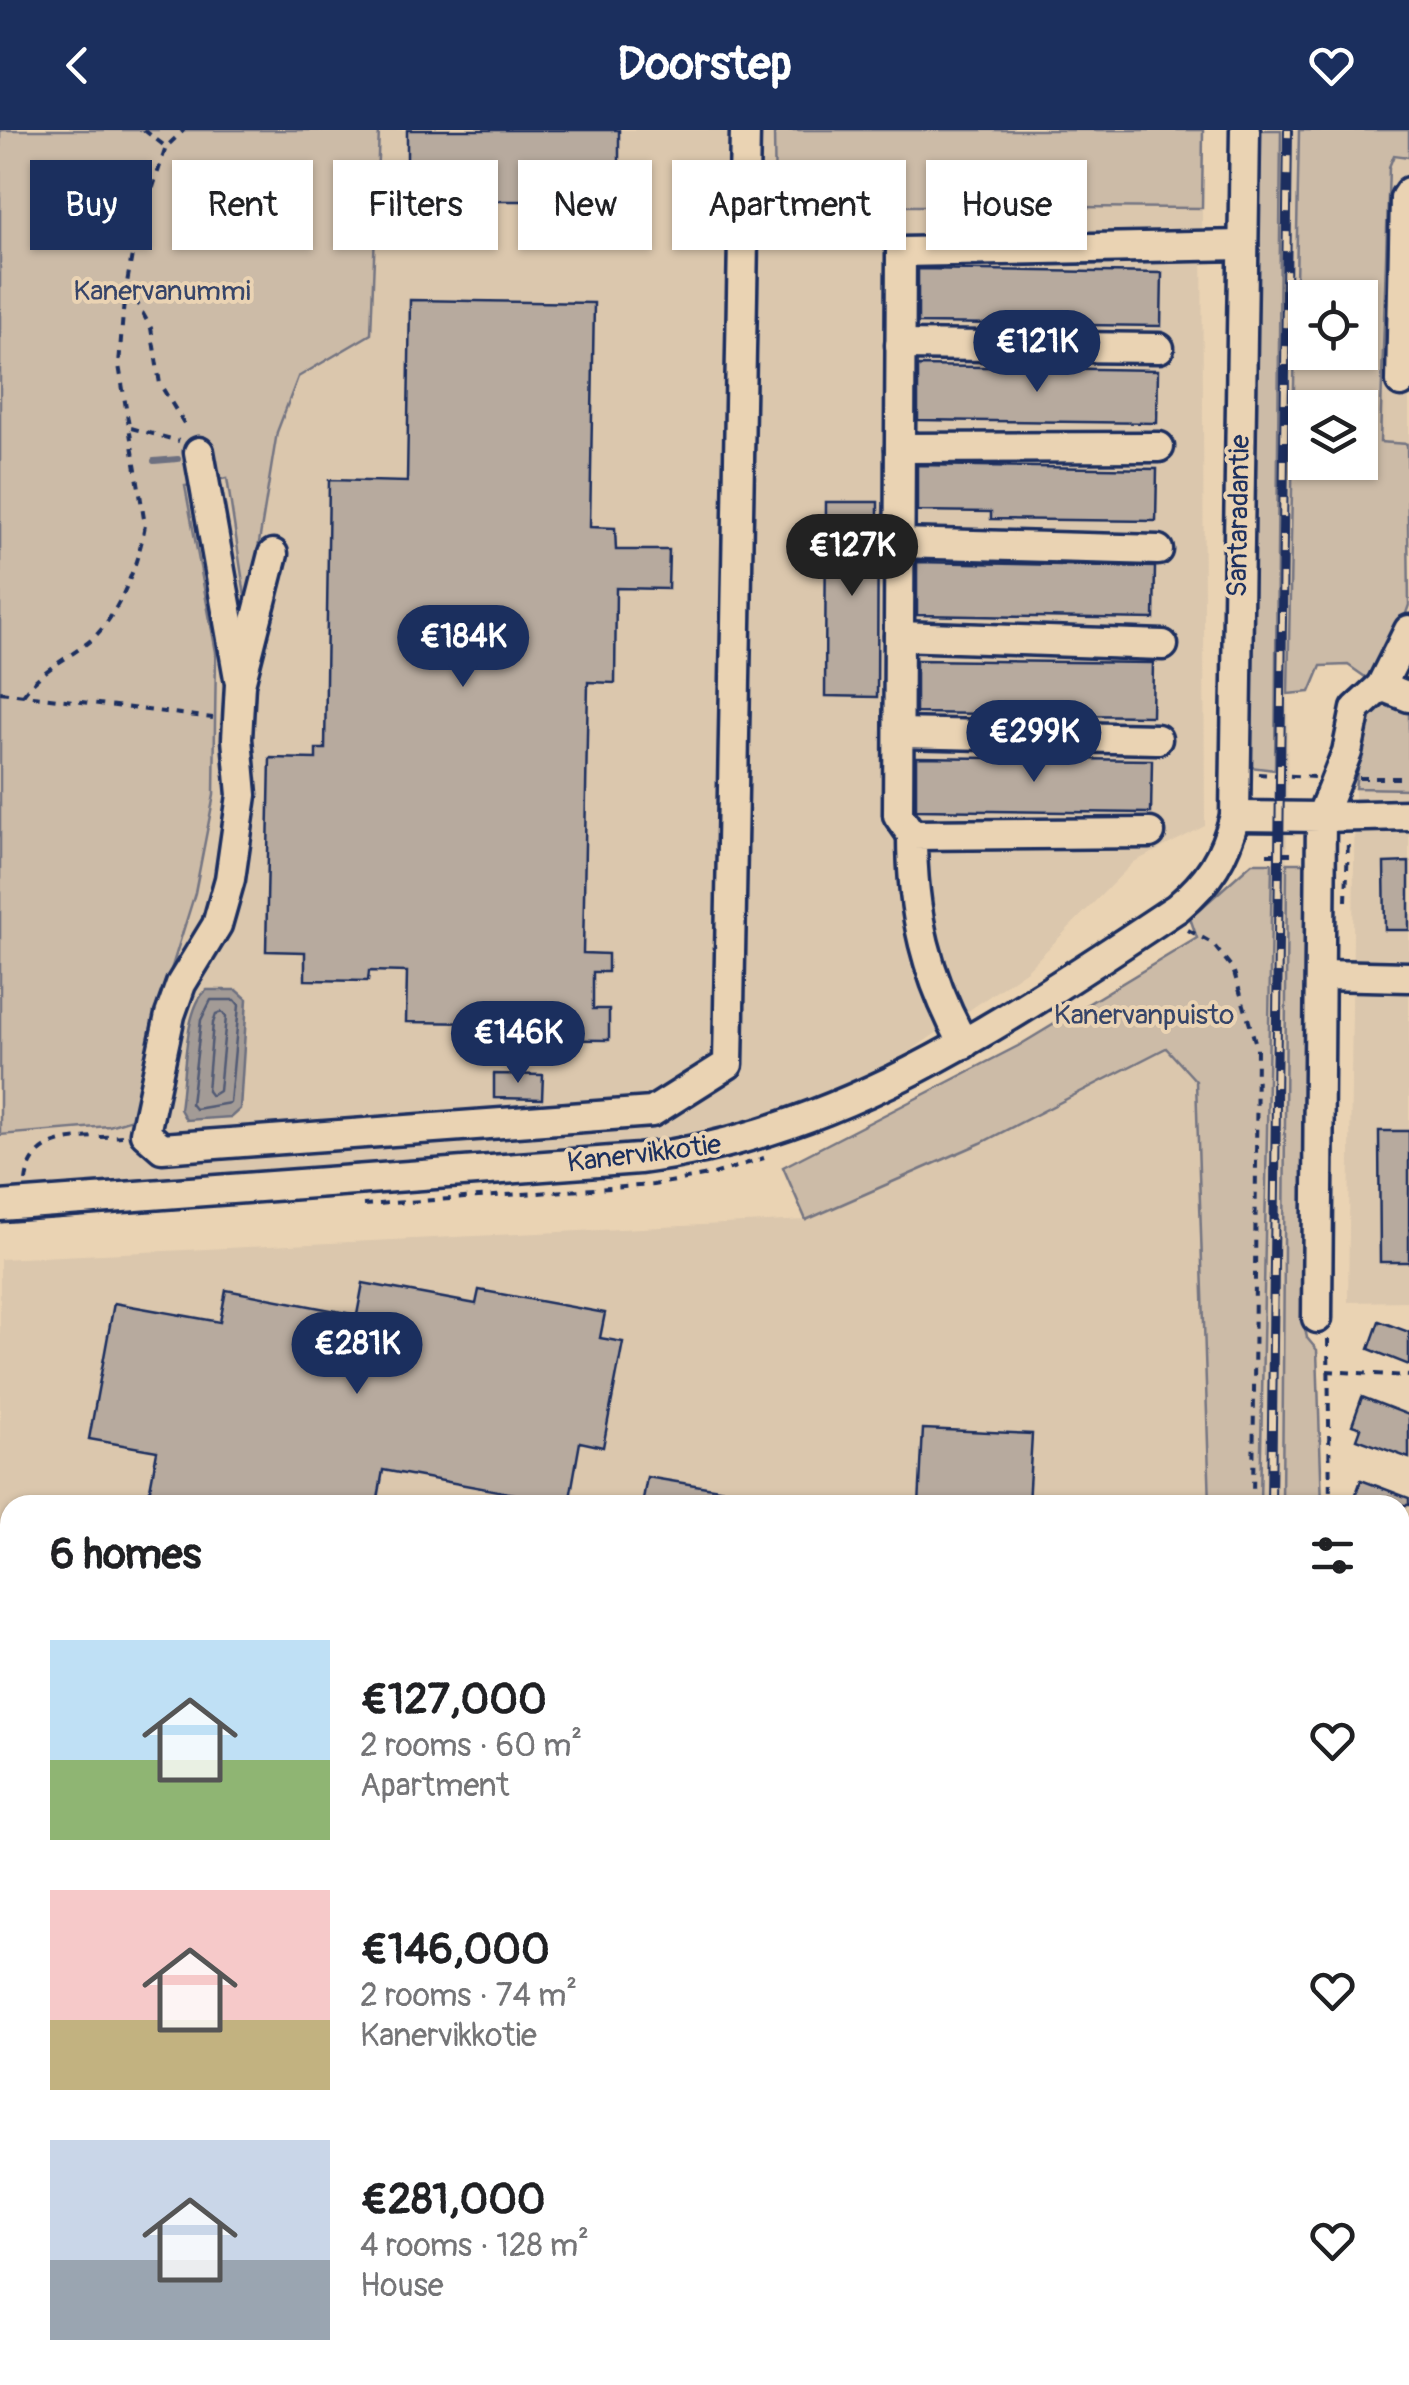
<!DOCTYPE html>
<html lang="en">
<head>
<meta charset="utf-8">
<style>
  body { margin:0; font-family:Pangolin,sans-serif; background:#f6f6f6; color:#202124; height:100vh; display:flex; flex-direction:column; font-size:38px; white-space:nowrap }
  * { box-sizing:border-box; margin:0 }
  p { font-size:32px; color:#757577 }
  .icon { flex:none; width:55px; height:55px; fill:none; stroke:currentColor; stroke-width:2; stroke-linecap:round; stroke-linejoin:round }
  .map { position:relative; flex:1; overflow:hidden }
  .sheet { position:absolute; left:0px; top:1365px; width:1410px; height:890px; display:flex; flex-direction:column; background:#fff; border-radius:30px 30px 0 0; box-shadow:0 2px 8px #0004 }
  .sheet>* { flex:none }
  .top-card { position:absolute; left:30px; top:30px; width:1350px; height:90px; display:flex; gap:20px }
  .controls { position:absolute; left:1288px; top:150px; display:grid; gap:20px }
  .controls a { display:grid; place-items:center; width:90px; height:90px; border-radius:0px; background:#fff; box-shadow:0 2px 8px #0004; font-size:50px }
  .price { position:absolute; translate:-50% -85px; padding:0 22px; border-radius:35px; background:#1b2f5e; color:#fff; font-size:32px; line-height:65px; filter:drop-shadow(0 2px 5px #0008) }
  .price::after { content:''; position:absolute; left:50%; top:60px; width:30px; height:22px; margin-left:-15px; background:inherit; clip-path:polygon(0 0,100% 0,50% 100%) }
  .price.active { background:#222; color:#fff }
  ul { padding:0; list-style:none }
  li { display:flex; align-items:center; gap:30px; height:250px; padding:0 50px }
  li span { display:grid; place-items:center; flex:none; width:280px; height:200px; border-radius:0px; color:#555 }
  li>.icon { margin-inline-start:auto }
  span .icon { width:120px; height:120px; fill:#fffc; stroke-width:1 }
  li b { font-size:42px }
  h2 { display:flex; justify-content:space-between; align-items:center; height:120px; padding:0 50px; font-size:42px }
  .pill { padding:0 35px; border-radius:0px; background:#fff; box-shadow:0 2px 8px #0004; font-size:35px; line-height:90px }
  .pill.active { background:#1b2f5e; color:#fff }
  header { display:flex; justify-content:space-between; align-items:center; height:130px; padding:0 50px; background:#1b2f5e; color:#fff; font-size:45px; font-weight:700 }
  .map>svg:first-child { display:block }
  .built { fill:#dbc7ad }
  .green { fill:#ccbba7; stroke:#747582; stroke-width:2.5; fill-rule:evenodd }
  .water { fill:#a39b96; stroke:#6d7080; stroke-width:2.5 }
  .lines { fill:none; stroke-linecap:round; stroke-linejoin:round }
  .shore { stroke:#515a74; stroke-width:2.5 }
  .stream { stroke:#6d7080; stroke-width:6 }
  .building { fill:#b7aa9e; stroke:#1b2f5e; stroke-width:2.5 }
  .minor-casing { stroke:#1b2f5e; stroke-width:35 }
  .major-casing { stroke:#1b2f5e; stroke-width:42 }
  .path { stroke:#1b2f5e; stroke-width:4; stroke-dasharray:8 8; stroke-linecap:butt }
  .minor { stroke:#ead3b3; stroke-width:28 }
  .major { stroke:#ead3b3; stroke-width:35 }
  .rail-casing { stroke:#1b2f5e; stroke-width:10 }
  .rail { stroke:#ead3b3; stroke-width:6; stroke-dasharray:19; stroke-linecap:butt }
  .labels { text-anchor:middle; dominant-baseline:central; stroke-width:8; stroke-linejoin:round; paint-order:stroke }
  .park-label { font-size:28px; fill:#364469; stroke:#ead3b3 }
  .street-label { font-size:28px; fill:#1b2f5e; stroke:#ead3b3 }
</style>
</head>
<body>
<header><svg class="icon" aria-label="back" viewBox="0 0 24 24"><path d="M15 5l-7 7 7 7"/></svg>Doorstep<svg class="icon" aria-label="heart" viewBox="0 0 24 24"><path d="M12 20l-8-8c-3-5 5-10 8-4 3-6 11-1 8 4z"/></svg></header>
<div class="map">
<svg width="1409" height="2255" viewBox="0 0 1409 2255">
  <rect width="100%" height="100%" fill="#ead3b3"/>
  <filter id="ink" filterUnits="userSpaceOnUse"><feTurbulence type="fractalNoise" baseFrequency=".01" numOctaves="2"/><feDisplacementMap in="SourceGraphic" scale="20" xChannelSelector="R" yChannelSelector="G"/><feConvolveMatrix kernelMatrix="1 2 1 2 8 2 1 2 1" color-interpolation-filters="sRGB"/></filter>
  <g filter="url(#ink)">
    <g class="built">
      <polygon points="379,0 774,0 776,75 1202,78 1205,696 1134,732 1027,840 909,922 829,965 680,1009 0,1061 0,1005 109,996 161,872 195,763 216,522 185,356 227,347 244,466 250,467 277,302 298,246 371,204"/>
      <polygon points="1281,0 1299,0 1299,13 1288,539 1282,1375 1260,1375 1275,640"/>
      <polygon points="1382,8 1409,9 1409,314 1368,313"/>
      <polygon points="1355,658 1409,659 1409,1171 1348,1172"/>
      <polygon points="1166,917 1196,951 1210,1375 10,1375 10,1485 0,1480 0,1129 806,1090 981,1013"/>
      <polygon points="0,1566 10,1569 10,1985 0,1965"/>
      <polygon points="1400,2192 1409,2196 1409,2255 1258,2255 1257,2245 1400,2245"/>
      <polygon points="144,2245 972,2245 975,2255 149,2255"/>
    </g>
    <g class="green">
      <polygon points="0,0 379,0 371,204 298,247 277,302 250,468 245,466 227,348 185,356 216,522 214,665 195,763 161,872 132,989 109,996 0,1005"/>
      <polygon points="774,0 1203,0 1202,78 775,75"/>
      <polygon points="1259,0 1281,0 1275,640 1250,637"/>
      <path d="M 1299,0 L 1409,0 L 1409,27 L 1394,25 L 1389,37 L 1380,312 L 1407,314 L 1409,475 L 1399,503 L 1368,549 L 1348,535 L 1321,536 L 1310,562 L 1288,564 ZM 1305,168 L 1360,168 L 1360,222 L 1305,222 ZM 1305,278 L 1360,278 L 1360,332 L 1305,332 Z"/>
      <polygon points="1385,567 1409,572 1409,659 1355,658 1365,585"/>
      <polygon points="1252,733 1272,733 1260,1375 1210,1375 1196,951 1166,918 981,1013 806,1090 783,1037 1018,916 1197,808 1190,788"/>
      <polygon points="1287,733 1308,733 1304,1193 1307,1208 1317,1220 1322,1375 1282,1375"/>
      <polygon points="0,1965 10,1985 10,2245 144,2245 149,2255 0,2255"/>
      <polygon points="1400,2138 1409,2138 1409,2196 1400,2192"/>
      <polygon points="972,2245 1080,2245 1086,2255 975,2255"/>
      <polygon points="1127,2245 1242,2245 1243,2255 1132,2255"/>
    </g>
    <path class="water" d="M 207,860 L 237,860 L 247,869 L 240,979 L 231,987 L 186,990 L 180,979 C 185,950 184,876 207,860 Z"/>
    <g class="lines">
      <g class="shore">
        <polygon points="211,870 235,870 239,875 230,973 195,979 191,974 201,890"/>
        <polygon points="222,882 226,887 219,961 211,966 207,961 213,893 216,884"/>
      </g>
      <polyline class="stream" points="154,331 178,329"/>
    </g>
    <g class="building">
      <rect x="407" y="0" width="212" height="71"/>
      <polygon points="918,139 1162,143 1161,196 918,193"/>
      <polygon points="410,170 594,173 590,397 615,398 616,420 669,420 668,459 616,458 615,553 588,552 583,823 608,824 608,842 593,842 593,879 609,879 609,910 493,909 483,906 483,893 406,892 407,842 369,841 368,851 305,850 305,822 266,821 270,628 316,629 316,619 325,619 329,350 407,352"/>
      <polygon points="918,236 1158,240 1157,293 918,290"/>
      <polygon points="917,335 1157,339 1156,391 991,389 991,382 917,381"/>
      <polygon points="826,372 878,372 877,567 825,566"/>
      <polygon points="917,432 1155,437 1154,489 917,485"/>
      <polygon points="916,530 1153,533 1152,586 916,583"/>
      <polygon points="916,627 1152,630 1151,683 916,680"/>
      <polygon points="1409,732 1409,800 1385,800 1384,733"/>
      <polygon points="494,944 543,945 542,969 494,968"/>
      <polygon points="1379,1001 1409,1001 1409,1132 1380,1132"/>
      <polygon points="363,1153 476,1174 479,1160 605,1183 600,1208 623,1212 603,1317 580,1312 569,1374 383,1340 377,1375 147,1375 157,1321 89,1309 114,1173 220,1192 226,1160 357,1185"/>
      <polygon points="1379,1191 1409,1202 1409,1235 1369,1219"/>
      <polygon points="1362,1267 1409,1285 1409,1328 1357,1309 1361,1298 1352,1295"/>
      <polygon points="923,1299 1032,1304 1028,1375 919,1375"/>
      <polygon points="647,1347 761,1366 760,1375 642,1375"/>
      <polygon points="1361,1350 1409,1368 1409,1375 1352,1375"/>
    </g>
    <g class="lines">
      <defs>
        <g id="minor">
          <polyline points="900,215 1159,218"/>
          <polyline points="1401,252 1405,68 1409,62"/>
          <polyline points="900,318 1159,317"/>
          <polyline points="199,322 239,548"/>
          <polyline points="899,413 1158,420"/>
          <polyline points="273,424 240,554 237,609 242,665 230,749 217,795 181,854 170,885 145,1003 162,1018 652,982 728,934 745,0"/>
          <polyline points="1409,500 1381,556 1356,579 1347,622 1321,687 1409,685"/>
          <polyline points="899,506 1163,515"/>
          <polyline points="1381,556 1409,567"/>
          <polyline points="899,603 1157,609"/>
          <polyline points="1235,686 1321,687 1317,1188"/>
          <polyline points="912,705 898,685 901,122 1243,115"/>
          <polyline points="1323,845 1409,847"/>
          <path d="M 964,914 C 926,846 912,783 912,705 L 1150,703"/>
          <path d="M 0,1076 L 639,1029 C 842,1005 1011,888 1177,778 C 1210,750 1224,727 1235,686 L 1245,0"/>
          <polyline points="0,1588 10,1592"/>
          <polyline points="1092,2245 1098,2255"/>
        </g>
        <g id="major">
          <polyline points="0,1517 10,1521"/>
          <polyline points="1400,1857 1409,1859"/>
        </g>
      </defs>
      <use href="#minor" class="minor-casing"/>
      <use href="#major" class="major-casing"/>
      <g class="path">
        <polyline points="144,0 166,17"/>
        <polyline points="127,155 151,198 160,254 188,300"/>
        <polyline points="131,298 179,311"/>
        <polyline points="0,562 213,588"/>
        <path d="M 23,565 C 40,540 68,529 91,510 C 119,486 139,431 145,395 L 119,235 L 124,170 L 133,119 L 166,17 L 184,0"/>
        <polyline points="1258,644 1314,647"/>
        <polyline points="1359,648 1409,648"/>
        <polyline points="1267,724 1297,724"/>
        <polyline points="1346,771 1348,711"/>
        <polyline points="1188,800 1212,813 1233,839 1257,918 1253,1375"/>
        <path d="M 26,1051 C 32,1001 83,1009 122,1006"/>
        <polyline points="363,1075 653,1055 714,1044 764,1028"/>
        <polyline points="1328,1209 1330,1375"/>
        <polyline points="1327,1241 1409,1246"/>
        <polyline points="1400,1499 1409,1497"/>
        <polyline points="0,1556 10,1560"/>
        <polyline points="1400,1585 1409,1589"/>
        <polyline points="1400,1614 1409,1613"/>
        <polyline points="1400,1727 1409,1728"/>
        <polyline points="0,2143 10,2138"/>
        <polyline points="0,2240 2,2244"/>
        <polyline points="71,2245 74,2255"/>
        <polyline points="1007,2245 1012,2255"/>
        <polyline points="1251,2245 1252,2255"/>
      </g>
      <use href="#minor" class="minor"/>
      <use href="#major" class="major"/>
      <defs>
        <g id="rail">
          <polyline points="1271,1375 1288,0"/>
          <polyline points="1267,2245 1268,2255"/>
        </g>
      </defs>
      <use href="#rail" class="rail-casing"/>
      <use href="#rail" class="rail"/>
    </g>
  </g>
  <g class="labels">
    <g class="park-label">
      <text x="162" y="161">Kanervanummi</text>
      <text x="1144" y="885">Kanervanpuisto</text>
    </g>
    <g class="street-label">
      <text transform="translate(1239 386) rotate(-89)">Santaradantie</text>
      <text transform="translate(644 1024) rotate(-7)">Kanervikkotie</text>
    </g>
  </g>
</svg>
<div class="controls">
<a><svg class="icon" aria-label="locate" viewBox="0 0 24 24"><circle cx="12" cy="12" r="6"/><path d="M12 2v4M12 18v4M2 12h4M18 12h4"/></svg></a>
<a><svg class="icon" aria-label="layers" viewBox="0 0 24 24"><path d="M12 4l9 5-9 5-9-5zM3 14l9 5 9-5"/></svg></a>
</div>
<b class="price" style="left:1037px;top:265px">€121K</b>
<b class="price active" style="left:852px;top:469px">€127K</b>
<b class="price" style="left:463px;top:560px">€184K</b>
<b class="price" style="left:1034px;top:655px">€299K</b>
<b class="price" style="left:518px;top:956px">€146K</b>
<b class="price" style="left:357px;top:1267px">€281K</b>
<div class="top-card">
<a class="pill active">Buy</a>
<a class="pill">Rent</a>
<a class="pill">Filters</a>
<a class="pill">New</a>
<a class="pill">Apartment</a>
<a class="pill">House</a>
</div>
<section class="sheet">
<h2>6 homes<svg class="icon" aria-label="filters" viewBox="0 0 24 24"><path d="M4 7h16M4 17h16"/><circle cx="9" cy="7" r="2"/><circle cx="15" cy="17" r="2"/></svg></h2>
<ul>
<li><span style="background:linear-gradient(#bfe0f5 60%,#8fb573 0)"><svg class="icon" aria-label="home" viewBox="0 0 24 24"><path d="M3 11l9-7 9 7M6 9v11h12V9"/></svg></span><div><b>€127,000</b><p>2 rooms · 60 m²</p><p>Apartment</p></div><svg class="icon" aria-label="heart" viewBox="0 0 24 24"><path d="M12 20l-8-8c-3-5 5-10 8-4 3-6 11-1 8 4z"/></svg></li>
<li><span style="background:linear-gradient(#f6c9c9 65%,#c2b280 0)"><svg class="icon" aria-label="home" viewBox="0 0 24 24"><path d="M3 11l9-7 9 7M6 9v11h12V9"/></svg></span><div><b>€146,000</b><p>2 rooms · 74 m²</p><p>Kanervikkotie</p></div><svg class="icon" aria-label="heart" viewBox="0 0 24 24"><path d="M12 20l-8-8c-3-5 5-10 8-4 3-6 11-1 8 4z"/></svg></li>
<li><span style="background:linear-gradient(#c9d6e8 60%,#9aa5b1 0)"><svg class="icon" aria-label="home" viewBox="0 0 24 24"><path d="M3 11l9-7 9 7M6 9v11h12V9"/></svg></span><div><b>€281,000</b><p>4 rooms · 128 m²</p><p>House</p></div><svg class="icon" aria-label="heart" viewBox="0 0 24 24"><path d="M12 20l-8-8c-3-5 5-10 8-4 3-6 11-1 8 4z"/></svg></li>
</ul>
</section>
</div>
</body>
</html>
